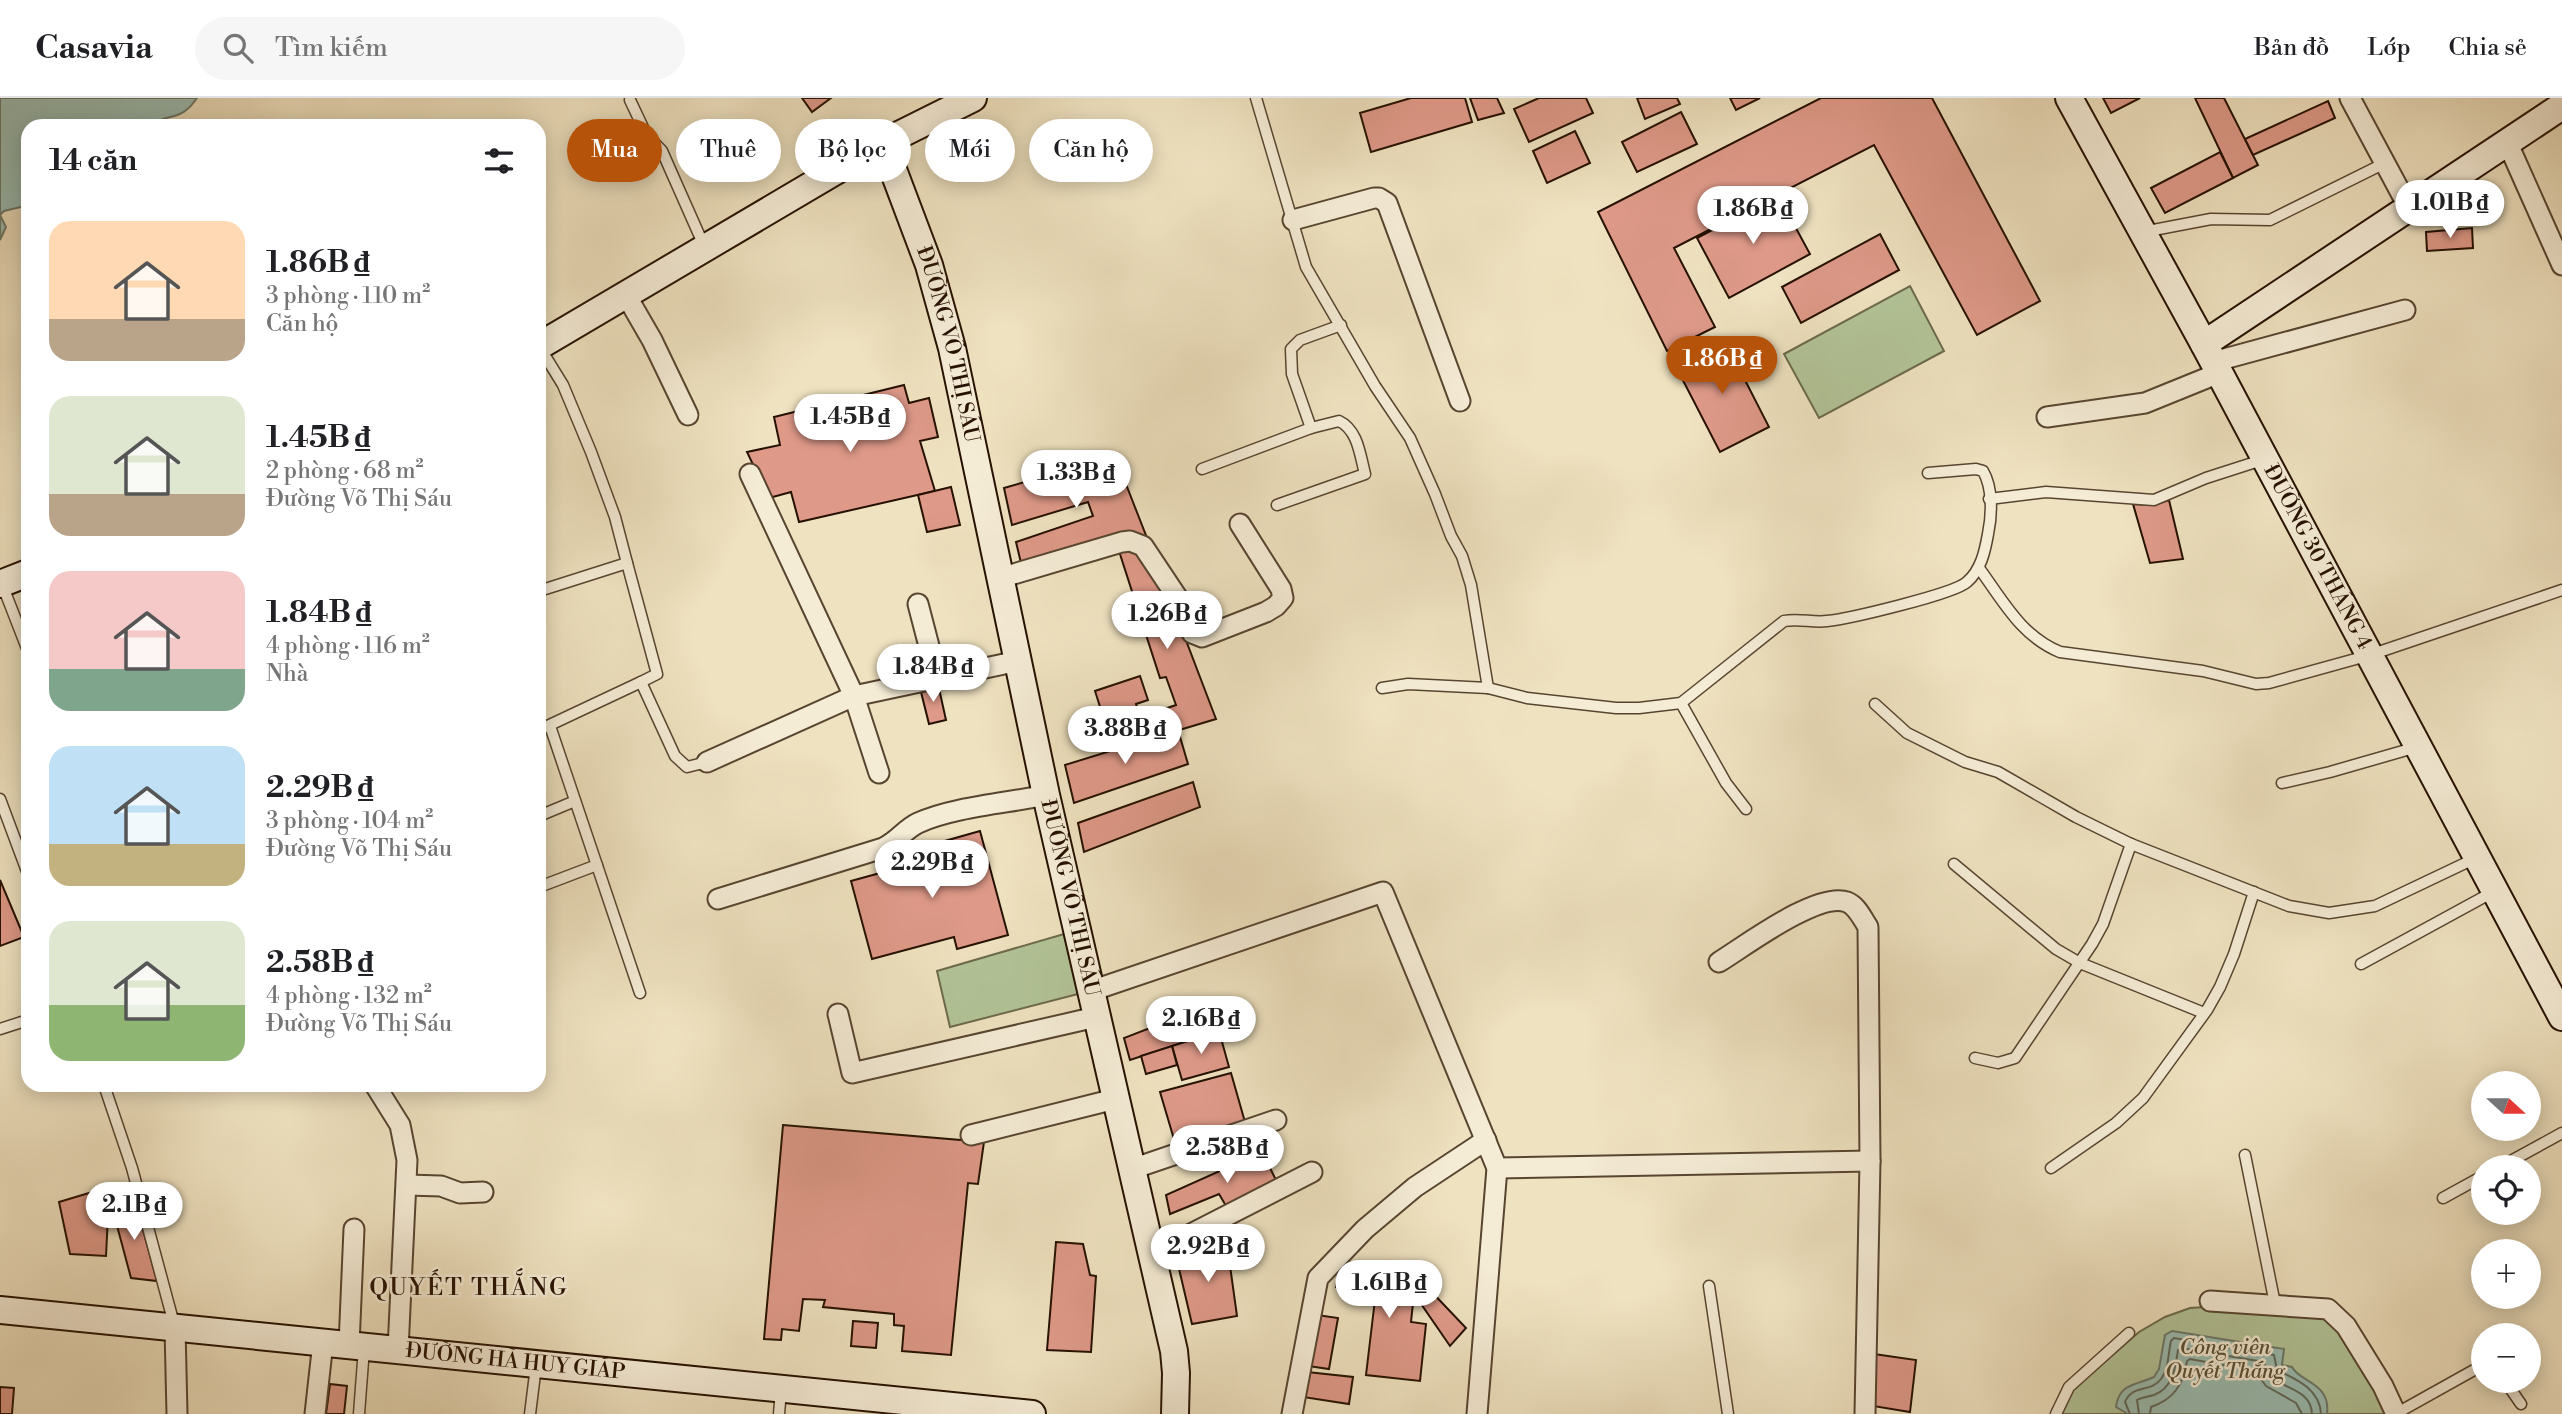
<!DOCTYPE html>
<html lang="vi">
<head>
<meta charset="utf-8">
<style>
  body { margin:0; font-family:"Libre Bodoni",serif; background:#f6f6f6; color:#202124; height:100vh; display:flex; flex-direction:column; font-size:26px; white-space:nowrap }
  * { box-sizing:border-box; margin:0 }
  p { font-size:23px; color:#757577 }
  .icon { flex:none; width:38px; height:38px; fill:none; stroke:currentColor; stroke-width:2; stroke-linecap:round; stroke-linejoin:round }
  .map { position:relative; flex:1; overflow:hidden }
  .drawer { position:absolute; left:21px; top:21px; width:525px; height:973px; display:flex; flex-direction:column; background:#fff; border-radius:21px; box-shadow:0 4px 18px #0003 }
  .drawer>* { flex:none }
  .guide { position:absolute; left:567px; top:21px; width:665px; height:63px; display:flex; gap:14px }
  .needle { width:46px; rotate:111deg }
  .buttons { position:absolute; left:2471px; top:973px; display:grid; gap:14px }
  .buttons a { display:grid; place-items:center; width:70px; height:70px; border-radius:50%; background:#fff; box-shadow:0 4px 18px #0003; font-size:35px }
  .price { position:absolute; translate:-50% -60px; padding:0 16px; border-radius:24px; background:#fff; color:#222; font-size:23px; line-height:46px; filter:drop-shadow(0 2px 4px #0008) }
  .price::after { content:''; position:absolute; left:50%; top:42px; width:21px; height:16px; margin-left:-10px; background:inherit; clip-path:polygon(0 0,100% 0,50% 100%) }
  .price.active { background:#b45309; color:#fff }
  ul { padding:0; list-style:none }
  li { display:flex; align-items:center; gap:21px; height:175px; padding:0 28px }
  li span { display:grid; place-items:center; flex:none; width:196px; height:140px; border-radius:21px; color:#555 }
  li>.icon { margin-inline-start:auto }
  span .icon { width:84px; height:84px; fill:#fffc; stroke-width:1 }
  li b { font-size:30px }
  h2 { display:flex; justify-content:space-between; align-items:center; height:84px; padding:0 28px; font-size:30px }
  .pill { padding:0 24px; border-radius:32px; background:#fff; box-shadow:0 4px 18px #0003; font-size:24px; line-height:63px }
  .pill.active { background:#b45309; color:#fff }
  header { display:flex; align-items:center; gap:42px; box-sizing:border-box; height:98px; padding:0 35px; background:#fff; border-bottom:2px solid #e0e0e0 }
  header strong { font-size:33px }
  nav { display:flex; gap:38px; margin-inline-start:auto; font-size:24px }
  .search { width:490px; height:63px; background:#f6f6f6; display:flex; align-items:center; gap:18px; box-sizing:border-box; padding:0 24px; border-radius:38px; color:#757577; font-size:26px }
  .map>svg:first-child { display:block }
  .green { fill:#b2c498; stroke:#6c6a4c; stroke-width:2 }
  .water { fill:#9abeb3; stroke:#6c796b; stroke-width:2 }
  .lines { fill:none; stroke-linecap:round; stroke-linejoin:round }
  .shore { stroke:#60685a; stroke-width:2 }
  .building { fill:#de9988; stroke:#261100; stroke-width:2 }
  .lane-casing { stroke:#584530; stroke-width:13 }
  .street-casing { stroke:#584530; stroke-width:23 }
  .secondary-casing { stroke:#261100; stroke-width:30 }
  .lane { stroke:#f5ecd6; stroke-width:10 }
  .street { stroke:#f5ecd6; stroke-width:19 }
  .secondary { stroke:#f5ecd6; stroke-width:26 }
  .labels { text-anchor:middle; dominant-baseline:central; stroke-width:5; stroke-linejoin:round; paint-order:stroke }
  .street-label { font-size:21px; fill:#261100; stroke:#f5ecd6 }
  .park-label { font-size:21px; font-style:italic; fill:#575035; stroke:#f5ecd6 }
  .quarter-label { font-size:24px; letter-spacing:2px; fill:#261100; stroke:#f5ecd6 }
</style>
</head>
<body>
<header>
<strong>Casavia</strong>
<div class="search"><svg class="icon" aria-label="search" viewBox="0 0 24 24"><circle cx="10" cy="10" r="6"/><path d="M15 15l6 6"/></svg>Tìm kiếm</div>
<nav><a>Bản đồ</a><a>Lớp</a><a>Chia sẻ</a></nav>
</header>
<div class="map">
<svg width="2562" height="1316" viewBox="0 0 2562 1316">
  <rect width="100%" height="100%" fill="#efe2c0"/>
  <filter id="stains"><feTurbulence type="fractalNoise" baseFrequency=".00286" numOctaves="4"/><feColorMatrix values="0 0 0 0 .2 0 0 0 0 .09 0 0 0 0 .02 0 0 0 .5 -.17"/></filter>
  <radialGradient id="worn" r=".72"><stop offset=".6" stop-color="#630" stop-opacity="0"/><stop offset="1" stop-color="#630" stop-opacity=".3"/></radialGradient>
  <g class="green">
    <polygon points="1910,188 1944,253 1819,320 1784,256"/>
    <polygon points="1064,836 1078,896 950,929 937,873"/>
    <polygon points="2221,1208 2329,1217 2390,1316 2061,1316 2072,1292 2139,1234 2165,1219 2190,1210"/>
  </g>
  <g class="water">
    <path d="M 0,0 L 197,0 C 181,24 170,14 149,28 L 28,28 L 28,110 L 25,108 L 4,113 L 0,117 L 6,129 L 0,142 Z"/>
    <path d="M 2172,1233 L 2284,1251 L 2282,1267 L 2292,1269 C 2299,1284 2331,1284 2327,1316 L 2128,1316 L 2116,1309 C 2119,1285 2137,1287 2154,1279 L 2159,1271 L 2165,1237 Z"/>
  </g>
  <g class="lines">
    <g class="shore">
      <path d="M 2130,1316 L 2125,1304 C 2132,1286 2151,1295 2161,1281 C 2169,1271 2168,1255 2171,1243 L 2174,1240 L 2274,1257 L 2277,1272 C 2296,1281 2320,1291 2321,1316"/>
      <path d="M 2139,1316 L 2137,1302 C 2142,1299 2148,1299 2154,1297 C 2173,1290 2175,1271 2178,1252 L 2181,1250 L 2264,1264 C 2266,1269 2267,1275 2272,1279 C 2286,1292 2311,1292 2312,1316"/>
      <path d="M 2150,1316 L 2151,1309 C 2174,1301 2183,1287 2187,1263 L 2190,1261 L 2255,1273 L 2266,1288 L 2296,1305 L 2302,1316"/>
    </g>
  </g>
  <g class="building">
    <polygon points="802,0 831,0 812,14"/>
    <polygon points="1411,0 1465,0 1472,24 1371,54 1360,15"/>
    <polygon points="1470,0 1497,0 1504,15 1478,22"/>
    <polygon points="1539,0 1586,0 1593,15 1529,44 1514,11"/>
    <polygon points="1637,0 1677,0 1680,6 1645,21"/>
    <polygon points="1730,0 1760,0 1736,12"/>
    <polygon points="1821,0 1932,0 2040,203 1977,237 1874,47 1674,150 1715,229 1667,253 1598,114"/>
    <polygon points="2103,0 2140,0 2111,15"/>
    <polygon points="2195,0 2224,0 2258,67 2233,80"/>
    <polygon points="2328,3 2335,20 2253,57 2245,41"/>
    <polygon points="1681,14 1697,46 1637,74 1622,44"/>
    <polygon points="1575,33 1590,65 1547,85 1533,53"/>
    <polygon points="2220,54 2233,80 2165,115 2151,90"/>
    <polygon points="1778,97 1810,156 1729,200 1697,140"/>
    <polygon points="2472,130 2473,150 2427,153 2426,134"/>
    <polygon points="1880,136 1899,172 1801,225 1782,189"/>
    <polygon points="1724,241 1769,329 1720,354 1675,267"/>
    <polygon points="904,287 909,305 929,300 938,339 920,343 935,393 799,424 791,394 769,400 747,354 780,347 774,319"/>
    <polygon points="1115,358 1147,440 1021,465 1016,444 1093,418 1088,404 1012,427 1004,390"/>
    <polygon points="951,389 960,427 927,434 918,397"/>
    <polygon points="2169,402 2183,461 2150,465 2133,406 2154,407"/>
    <polygon points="1132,451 1139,453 1174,511 1216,621 1156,639 1149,616 1176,607 1166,579 1160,580 1119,453"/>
    <polygon points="1140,578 1148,602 1136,606 1142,626 1109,637 1095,593"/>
    <polygon points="938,586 946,622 929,626 920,590"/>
    <polygon points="1178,632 1188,666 1074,705 1065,667"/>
    <polygon points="1193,684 1200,709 1084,754 1078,725"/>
    <polygon points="980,733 1008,837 957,851 954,839 872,861 851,783 931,761 927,748"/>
    <polygon points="0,782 24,839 0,848"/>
    <polygon points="1186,916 1194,941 1130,962 1124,940"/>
    <polygon points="1219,933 1229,969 1182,982 1172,948"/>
    <polygon points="1172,948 1177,967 1146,976 1141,958"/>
    <polygon points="1231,975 1245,1024 1176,1048 1160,994"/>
    <polygon points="783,1027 984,1044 978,1086 968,1085 951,1257 902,1253 904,1228 894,1227 894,1216 823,1209 825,1202 803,1201 799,1233 782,1231 781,1242 764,1241"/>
    <polygon points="1262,1054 1278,1086 1229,1113 1219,1096 1170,1116 1166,1097"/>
    <polygon points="99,1092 106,1106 108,1118 106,1158 70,1156 59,1104"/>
    <polygon points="135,1102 157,1183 131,1180 112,1109"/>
    <polygon points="1056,1144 1083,1146 1090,1177 1096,1178 1091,1254 1047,1252"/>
    <polygon points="1227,1146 1237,1218 1192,1226 1176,1158"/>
    <polygon points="1345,1164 1406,1168 1413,1175 1411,1197 1394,1195 1393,1203 1413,1205 1411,1224 1426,1226 1420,1283 1366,1277 1376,1193 1336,1189 1339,1170"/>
    <polygon points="1427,1189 1466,1230 1450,1248 1417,1200"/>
    <polygon points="1317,1217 1338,1220 1329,1271 1308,1268"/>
    <polygon points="853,1223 878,1225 876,1250 851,1248"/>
    <polygon points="1874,1256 1916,1262 1910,1314 1873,1308"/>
    <polygon points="1307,1274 1353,1279 1349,1306 1303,1299"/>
    <polygon points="330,1286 347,1288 344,1316 326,1316"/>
    <polygon points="0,1289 14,1290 12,1316 0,1316"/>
  </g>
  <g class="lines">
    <defs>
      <g id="lane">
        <polyline points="1256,0 1306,169 1375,288 1410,340 1435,396 1451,438 1462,458 1471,487 1488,590"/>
        <polyline points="630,2 646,36 662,53 705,150"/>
        <polyline points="2143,134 2211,121 2270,122 2385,65"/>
        <polyline points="1311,330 1292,276 1291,251 1300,242 1341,227"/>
        <path d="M 1202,371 L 1311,330 L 1339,323 C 1358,332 1360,357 1365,376 L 1277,407"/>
        <polyline points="1989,401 2046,394 2154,402 2206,380 2265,361"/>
        <polyline points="627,465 657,576 641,584"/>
        <path d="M 1979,470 C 2003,503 2021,538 2060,554 L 2203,573 L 2256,586 L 2269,585 L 2370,557 L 2562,492"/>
        <polyline points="2,486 28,553"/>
        <polyline points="539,493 627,465 615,419 591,354 563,287 539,248"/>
        <path d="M 1382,590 L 1408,586 L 1488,590 L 1527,600 L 1616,610 L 1639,610 L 1681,605 L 1784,523 C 1799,520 1813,525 1827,523 C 1848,521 1954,496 1967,484 C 1981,472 1985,453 1988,436 C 1992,417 1993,390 1983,373 L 1976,371 L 1928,375"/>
        <polyline points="1681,605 1726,685 1746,711"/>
        <polyline points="1875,606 1907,635 1965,664 1998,674 2076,719 2131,746 2289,808 2329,815 2375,808 2476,760"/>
        <polyline points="550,628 640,895"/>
        <polyline points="539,632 641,584 675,658 687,669 707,664"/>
        <polyline points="2282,685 2330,674 2417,649"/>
        <polyline points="0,701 28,776"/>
        <polyline points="539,718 575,703"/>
        <polyline points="1954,766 2056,851 2080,865 2204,915"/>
        <polyline points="539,789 597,767"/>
        <polyline points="2361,866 2493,794"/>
        <polyline points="0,931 28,922"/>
        <polyline points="1975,960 1998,965 2015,960 2092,846 2103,826 2131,746"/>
        <polyline points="104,987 132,1070 174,1226"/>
        <polyline points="2245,1057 2275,1206"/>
        <polyline points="2500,1069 2562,1035"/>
        <polyline points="2051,1070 2116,1025 2143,1000 2207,912 2220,889 2234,856 2254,794"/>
        <polyline points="2443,1100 2483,1078"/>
        <polyline points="1709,1188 1728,1316"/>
        <polyline points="2505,1283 2521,1306"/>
        <polyline points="2397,1315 2483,1267"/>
        <polyline points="359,1316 364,1250"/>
        <polyline points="530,1316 536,1268"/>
        <polyline points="779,1316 781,1292"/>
        <polyline points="2056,1316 2069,1289 2129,1235"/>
      </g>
      <g id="street">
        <polyline points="2350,0 2409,110"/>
        <polyline points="2508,46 2562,167"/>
        <polyline points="1293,122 1374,100 1379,100 1387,105 1460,303"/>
        <polyline points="626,197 652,242 688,317"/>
        <polyline points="2213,264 2405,212"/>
        <polyline points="2047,319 2145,305 2219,275"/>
        <polyline points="750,376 854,598 879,675"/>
        <polyline points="1000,480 1122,444 1130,443 1143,448 1179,502 1192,535 1202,539 1266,514 1276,508 1283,500 1281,491 1240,426"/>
        <polyline points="918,506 937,579"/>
        <polyline points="707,664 854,598 1018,563"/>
        <path d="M 718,801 L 883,750 C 897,744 905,731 918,725 C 953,709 1008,705 1046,697"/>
        <path d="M 1719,864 C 1745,848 1818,793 1847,804 C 1857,808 1862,820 1868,829 L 1870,1063 L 1865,1316"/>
        <polyline points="1091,893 1383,794 1497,1070 1477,1316"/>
        <polyline points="838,916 852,975 1096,919"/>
        <polyline points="375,987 400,1027 407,1062 398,1252"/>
        <polyline points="971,1037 1115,1001"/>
        <polyline points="1497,1070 1870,1063"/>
        <polyline points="1132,1071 1276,1022"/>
        <polyline points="407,1087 441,1088 460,1095 483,1094"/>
        <polyline points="1152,1156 1312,1074"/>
        <polyline points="2210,1203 2328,1211 2346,1228 2383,1288 2396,1316"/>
        <polyline points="175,1230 177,1316"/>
        <polyline points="349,1247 354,1131"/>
        <polyline points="315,1316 323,1244"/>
        <polyline points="1292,1316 1318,1180 1365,1131 1415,1089 1486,1042"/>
      </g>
      <g id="secondary">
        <path id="s1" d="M 2069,0 L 2204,246 L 2562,919"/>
        <path id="s2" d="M 883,45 L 929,167 L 952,250 L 1046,697 L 1174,1253 L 1176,1275 L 1175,1316"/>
        <polyline points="2204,246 2562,8"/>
        <polyline points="539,248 883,45 973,0"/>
        <polyline points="0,486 28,475"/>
        <path id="s3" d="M 0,1212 L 1032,1316"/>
      </g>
    </defs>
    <use href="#lane" class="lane-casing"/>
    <use href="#street" class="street-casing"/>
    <use href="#secondary" class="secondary-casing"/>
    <use href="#lane" class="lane"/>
    <use href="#street" class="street"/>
    <use href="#secondary" class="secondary"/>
  </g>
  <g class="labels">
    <g class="street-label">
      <text stroke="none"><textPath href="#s2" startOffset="212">ĐƯỜNG VÕ THỊ SÁU</textPath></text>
      <text stroke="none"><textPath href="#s1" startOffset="522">ĐƯỜNG 30 THÁNG 4</textPath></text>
      <text stroke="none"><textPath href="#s2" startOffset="779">ĐƯỜNG VÕ THỊ SÁU</textPath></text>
      <text stroke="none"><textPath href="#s3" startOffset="518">ĐƯỜNG HÀ HUY GIÁP</textPath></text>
    </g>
    <g class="park-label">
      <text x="2225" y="1250">Công viên<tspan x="2225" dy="24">Quyết Thắng</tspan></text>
    </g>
    <g class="quarter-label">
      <text x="469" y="1190">QUYẾT THẮNG</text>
    </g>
  </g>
  <rect width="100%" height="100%" filter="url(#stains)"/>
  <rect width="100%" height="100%" fill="url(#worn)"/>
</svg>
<div class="buttons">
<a><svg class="needle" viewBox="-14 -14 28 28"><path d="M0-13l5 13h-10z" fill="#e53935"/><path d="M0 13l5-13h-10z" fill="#757577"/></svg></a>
<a><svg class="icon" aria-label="locate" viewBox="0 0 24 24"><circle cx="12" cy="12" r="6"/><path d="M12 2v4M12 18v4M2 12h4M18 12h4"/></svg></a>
<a>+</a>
<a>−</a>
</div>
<b class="price" style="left:2450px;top:142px">1.01B ₫</b>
<b class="price" style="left:1753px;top:148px">1.86B ₫</b>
<b class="price active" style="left:1722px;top:298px">1.86B ₫</b>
<b class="price" style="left:850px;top:356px">1.45B ₫</b>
<b class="price" style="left:1076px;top:412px">1.33B ₫</b>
<b class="price" style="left:1167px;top:553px">1.26B ₫</b>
<b class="price" style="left:933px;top:606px">1.84B ₫</b>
<b class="price" style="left:1125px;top:668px">3.88B ₫</b>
<b class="price" style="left:932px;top:802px">2.29B ₫</b>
<b class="price" style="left:1201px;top:958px">2.16B ₫</b>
<b class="price" style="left:1227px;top:1087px">2.58B ₫</b>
<b class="price" style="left:134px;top:1144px">2.1B ₫</b>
<b class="price" style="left:1208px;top:1186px">2.92B ₫</b>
<b class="price" style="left:1389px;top:1222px">1.61B ₫</b>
<div class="guide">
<a class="pill active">Mua</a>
<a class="pill">Thuê</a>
<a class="pill">Bộ lọc</a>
<a class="pill">Mới</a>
<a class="pill">Căn hộ</a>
</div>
<section class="drawer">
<h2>14 căn<svg class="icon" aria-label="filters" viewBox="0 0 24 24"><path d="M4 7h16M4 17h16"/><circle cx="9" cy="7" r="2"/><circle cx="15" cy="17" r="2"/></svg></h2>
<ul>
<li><span style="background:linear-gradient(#ffd9b3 70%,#b9a48a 0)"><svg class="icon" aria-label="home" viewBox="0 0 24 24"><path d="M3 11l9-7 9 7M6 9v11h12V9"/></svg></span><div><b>1.86B ₫</b><p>3 phòng · 110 m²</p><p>Căn hộ</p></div></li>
<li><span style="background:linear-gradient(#dfe7d0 70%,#b9a48a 0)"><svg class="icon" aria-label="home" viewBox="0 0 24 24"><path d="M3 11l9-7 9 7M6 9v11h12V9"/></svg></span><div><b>1.45B ₫</b><p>2 phòng · 68 m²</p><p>Đường Võ Thị Sáu</p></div></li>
<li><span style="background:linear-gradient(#f6c9c9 70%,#7fa58c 0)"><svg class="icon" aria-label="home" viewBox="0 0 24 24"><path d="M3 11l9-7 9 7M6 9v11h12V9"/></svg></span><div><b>1.84B ₫</b><p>4 phòng · 116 m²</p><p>Nhà</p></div></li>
<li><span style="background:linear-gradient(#bfe0f5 70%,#c2b280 0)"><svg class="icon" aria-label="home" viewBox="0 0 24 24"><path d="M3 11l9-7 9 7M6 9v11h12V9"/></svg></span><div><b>2.29B ₫</b><p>3 phòng · 104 m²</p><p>Đường Võ Thị Sáu</p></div></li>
<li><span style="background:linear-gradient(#dfe7d0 60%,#8fb573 0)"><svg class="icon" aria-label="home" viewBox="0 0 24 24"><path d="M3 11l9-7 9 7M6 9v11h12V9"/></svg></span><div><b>2.58B ₫</b><p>4 phòng · 132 m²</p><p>Đường Võ Thị Sáu</p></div></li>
</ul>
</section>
</div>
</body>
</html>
